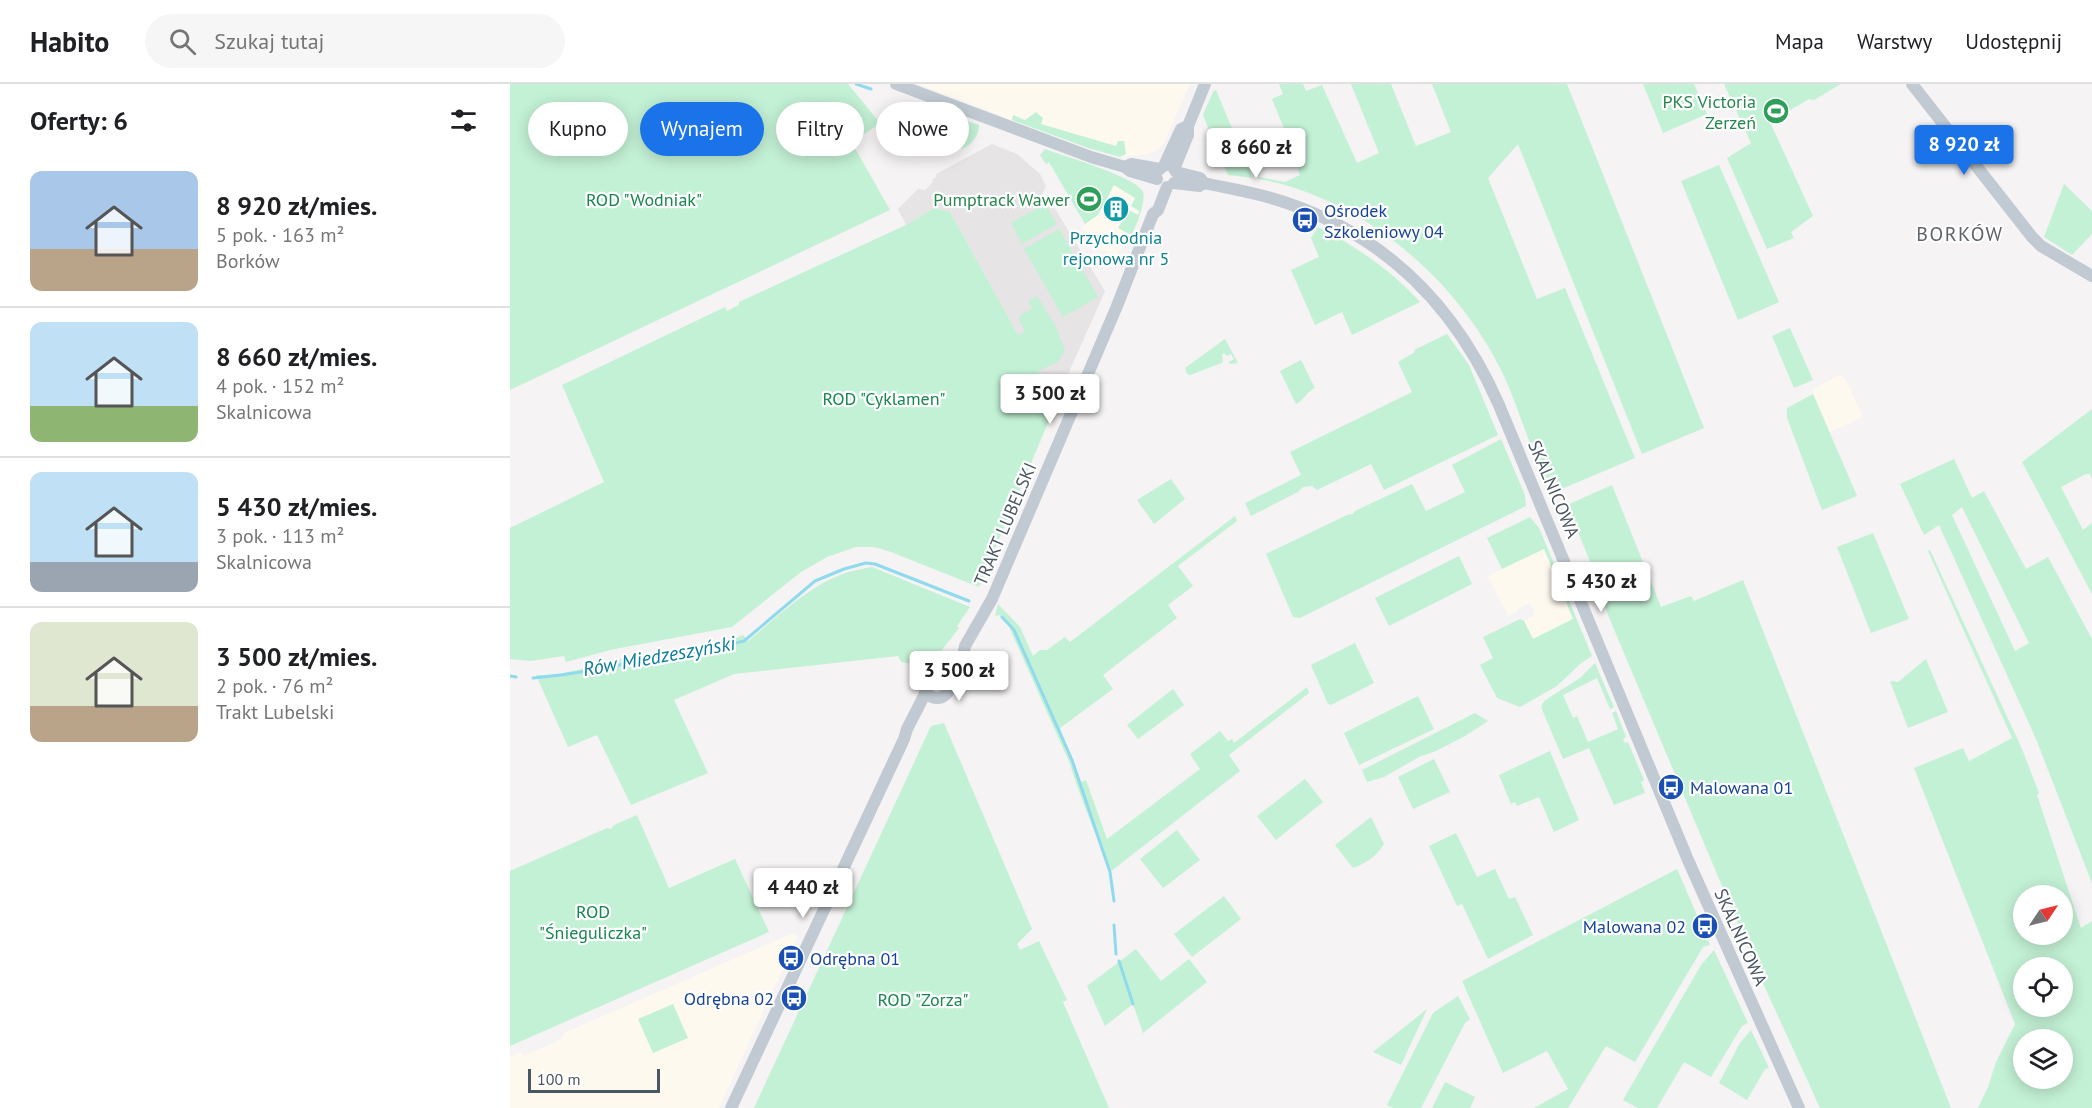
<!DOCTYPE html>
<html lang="pl">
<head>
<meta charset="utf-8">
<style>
  body { margin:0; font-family:"PT Sans",sans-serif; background:#f6f6f6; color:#202124; height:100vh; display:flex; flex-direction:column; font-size:22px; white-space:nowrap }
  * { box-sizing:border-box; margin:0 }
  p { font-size:20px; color:#757577 }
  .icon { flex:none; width:33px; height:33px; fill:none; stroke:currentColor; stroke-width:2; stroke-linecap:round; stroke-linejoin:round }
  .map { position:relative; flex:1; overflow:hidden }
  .side { display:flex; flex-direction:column; background:#fff; width:510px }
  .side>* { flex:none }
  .top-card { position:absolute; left:18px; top:18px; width:570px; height:54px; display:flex; gap:12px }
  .needle { width:39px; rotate:55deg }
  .tools { position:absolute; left:1503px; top:801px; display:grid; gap:12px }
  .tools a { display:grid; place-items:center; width:60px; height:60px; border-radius:50%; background:#fff; box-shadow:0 3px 15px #0003; font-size:30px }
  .scale { position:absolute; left:18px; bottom:15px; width:132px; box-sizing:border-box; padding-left:6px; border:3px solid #4a5661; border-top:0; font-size:16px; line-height:21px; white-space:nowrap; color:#4a5661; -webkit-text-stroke:4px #fff; paint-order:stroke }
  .price { position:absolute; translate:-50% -51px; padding:0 14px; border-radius:6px; background:#fff; color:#222; font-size:20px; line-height:39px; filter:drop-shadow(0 2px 3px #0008) }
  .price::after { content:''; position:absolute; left:50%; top:36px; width:18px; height:14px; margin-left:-9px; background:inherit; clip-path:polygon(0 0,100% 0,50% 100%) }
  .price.on { background:#1a73e8; color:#fff }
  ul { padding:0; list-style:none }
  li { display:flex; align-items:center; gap:18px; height:150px; padding:0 30px }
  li+li { border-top:2px solid #e0e0e0 }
  li span { display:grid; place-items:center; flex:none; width:168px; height:120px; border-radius:12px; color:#555 }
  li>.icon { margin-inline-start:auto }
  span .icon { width:72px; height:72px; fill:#fffc; stroke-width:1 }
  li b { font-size:26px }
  h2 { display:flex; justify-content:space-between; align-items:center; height:72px; padding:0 30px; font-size:26px }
  .pill { padding:0 21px; border-radius:27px; background:#fff; box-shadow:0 3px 15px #0003; font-size:21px; line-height:54px }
  .pill.on { background:#1a73e8; color:#fff }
  header { display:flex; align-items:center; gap:36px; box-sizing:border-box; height:84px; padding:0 30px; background:#fff; border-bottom:2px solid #e0e0e0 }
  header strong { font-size:28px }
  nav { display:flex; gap:33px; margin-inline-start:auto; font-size:21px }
  .search { width:420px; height:54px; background:#f6f6f6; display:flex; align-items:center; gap:15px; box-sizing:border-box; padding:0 21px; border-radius:33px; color:#757577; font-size:22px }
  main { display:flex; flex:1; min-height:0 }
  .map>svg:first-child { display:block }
  .commercial { fill:#fdf9ef }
  .education { fill:#e6e4e5 }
  .green { fill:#c3f1d5; fill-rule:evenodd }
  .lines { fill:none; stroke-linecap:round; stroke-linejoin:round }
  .stream { stroke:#90daee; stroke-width:3 }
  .minor { stroke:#c1cad2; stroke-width:12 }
  .labels { text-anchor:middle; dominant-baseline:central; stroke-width:4.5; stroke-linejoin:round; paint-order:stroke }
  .leisure-label { font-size:18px; fill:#27864d; stroke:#fff; text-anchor:end }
  .park-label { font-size:18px; fill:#17864f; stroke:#fff }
  .transit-label { font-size:18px; fill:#164399; stroke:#fff; text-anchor:start }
  .culture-label { font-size:18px; fill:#0d838f; stroke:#fff }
  .street-label { font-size:18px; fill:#4a5661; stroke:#fff }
  .neighbourhood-label { font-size:20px; letter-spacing:1.5px; fill:#5f6368; stroke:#fff }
  .water-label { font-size:20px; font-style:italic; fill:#0c7c9b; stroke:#fff }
</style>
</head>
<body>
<header>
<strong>Habito</strong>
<div class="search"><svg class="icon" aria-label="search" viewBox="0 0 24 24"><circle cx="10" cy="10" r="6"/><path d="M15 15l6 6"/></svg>Szukaj tutaj</div>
<nav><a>Mapa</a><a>Warstwy</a><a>Udostępnij</a></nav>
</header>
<main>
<section class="side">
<h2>Oferty: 6<svg class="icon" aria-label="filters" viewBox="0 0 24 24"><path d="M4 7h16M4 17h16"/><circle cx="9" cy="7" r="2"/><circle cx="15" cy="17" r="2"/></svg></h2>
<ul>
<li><span style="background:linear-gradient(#a9c7e8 65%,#b9a48a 0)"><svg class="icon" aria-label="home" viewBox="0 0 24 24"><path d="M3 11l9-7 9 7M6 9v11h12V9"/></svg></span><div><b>8 920 zł/mies.</b><p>5 pok. · 163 m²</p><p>Borków</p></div></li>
<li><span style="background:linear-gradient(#bfe0f5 70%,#8fb573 0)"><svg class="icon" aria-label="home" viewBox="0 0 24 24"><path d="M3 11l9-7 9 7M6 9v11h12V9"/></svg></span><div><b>8 660 zł/mies.</b><p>4 pok. · 152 m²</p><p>Skalnicowa</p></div></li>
<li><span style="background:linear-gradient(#bfe0f5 75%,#9aa5b1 0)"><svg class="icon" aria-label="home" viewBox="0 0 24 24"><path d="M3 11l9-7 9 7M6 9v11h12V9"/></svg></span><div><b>5 430 zł/mies.</b><p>3 pok. · 113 m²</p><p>Skalnicowa</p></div></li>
<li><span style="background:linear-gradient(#dfe7d0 70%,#b9a48a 0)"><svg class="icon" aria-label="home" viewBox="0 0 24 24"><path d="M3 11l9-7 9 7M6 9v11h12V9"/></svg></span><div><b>3 500 zł/mies.</b><p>2 pok. · 76 m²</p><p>Trakt Lubelski</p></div></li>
</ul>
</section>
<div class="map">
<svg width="1582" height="1024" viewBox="0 0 1582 1024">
  <rect width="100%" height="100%" fill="#f5f3f3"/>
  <g class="commercial">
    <polygon points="408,0 680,0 654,59 650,64 639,70 610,73 552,55"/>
    <polygon points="605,99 632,118 620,155 606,171 583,164 572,142 588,131"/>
    <polygon points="1328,291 1335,294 1353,333 1320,348 1302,306"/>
    <polygon points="1034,464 1063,535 1023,555 1014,537 1025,530 1020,519 1009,524 1007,528 998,532 978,492"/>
    <polygon points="283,849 288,852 209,1024 0,1024 0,973 10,968 14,972 52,955 54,949"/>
  </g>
  <polygon class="education" points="482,60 507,70 530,90 536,102 532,110 536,116 541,118 595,207 552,304 547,310 537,304 440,128 424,124 396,141 388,125 408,105 415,106 423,98 422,96 426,93 426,90"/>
  <g class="green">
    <polygon points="0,0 338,0 370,39 342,59 380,126 0,306"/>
    <path d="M 769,0 L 793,0 L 796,7 L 812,1 L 847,79 L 869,69 L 841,0 L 881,0 L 906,62 L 941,48 L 922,0 L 1057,0 L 1194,344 L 1132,370 L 1008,60 L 978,94 L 1027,215 L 1055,204 L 1125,374 L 1049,406 L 1043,400 L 1040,401 C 1020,368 1010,327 994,292 C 949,197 854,114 749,95 L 748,93 L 775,98 L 790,91 L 775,47 L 762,15 L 773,10 Z"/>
    <polygon points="1133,0 1184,0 1197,30 1153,49"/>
    <polygon points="1214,0 1331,0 1304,16 1299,15 1260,38 1303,132 1281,148 1284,154 1257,165 1217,74 1241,59"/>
    <polygon points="706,6 742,92 743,94 718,91 693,31 703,8"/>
    <polygon points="411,18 448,32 445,44 442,46 432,45 424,49 410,41 410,36 406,26"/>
    <polygon points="526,28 533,34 531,40 606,62 608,57 614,57 616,70 610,73 578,64 502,36 503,31 515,36"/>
    <path d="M 456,37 L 469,41 C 469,54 457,67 444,65 Z"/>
    <path d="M 535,65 C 553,72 627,93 633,108 C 636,117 626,144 621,151 L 608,144 L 619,126 L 628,131 L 629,127 L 621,122 L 625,114 L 604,101 L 588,131 L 575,140 L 539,78 L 536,80 L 530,71 Z"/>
    <polygon points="1209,81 1269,218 1228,236 1171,97"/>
    <polygon points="1554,100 1582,127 1582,150 1562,171 1534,153"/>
    <polygon points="535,120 547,140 512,160 501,139"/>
    <polygon points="424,124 440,128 508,251 515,248 509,235 511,231 522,225 518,217 527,212 546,243 555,266 548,278 528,287 537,304 542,319 540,334 469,503 381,468 364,463 346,463 317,473 291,488 222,543 100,566 56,578 54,572 20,577 0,575 0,444 94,398 52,301 215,223 217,227 229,221 229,218 396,141"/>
    <path d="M 808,143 C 847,163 881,186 910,218 L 842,251 L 832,228 L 805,241 L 781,186 L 809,173 L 801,154 Z"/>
    <polygon points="549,145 588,213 553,233 514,165"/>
    <polygon points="1280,244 1303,296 1284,304 1262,252"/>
    <polygon points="937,250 959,281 988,351 874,406 861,380 807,406 802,402 793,403 788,408 741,432 735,419 791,391 780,368 902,308 888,278 905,268 904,266"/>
    <polygon points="715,255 728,279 720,280 719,278 724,275 721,270 717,272 714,269 712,271 713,278 709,280 680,291 677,290 675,284"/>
    <path d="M 791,276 L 805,304 C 796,308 794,316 786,320 L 770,287 Z"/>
    <polygon points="1303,310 1347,412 1312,426 1277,334 1277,324"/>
    <polygon points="1582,325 1582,395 1580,390 1576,390 1551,403 1573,446 1582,439 1582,510 1512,378"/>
    <polygon points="991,355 1015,411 1016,422 790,534 783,533 756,470 837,431 843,430 845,427 902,400 916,427 955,408 942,381"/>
    <path d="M 1444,375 L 1462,414 L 1474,407 L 1516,485 L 1538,473 L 1582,555 L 1582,799 L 1526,655 L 1429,441 L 1414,451 L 1390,400 ZM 1452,423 L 1519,559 L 1505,567 L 1442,431 Z"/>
    <polygon points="661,395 675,415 644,440 627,416"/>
    <polygon points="1102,401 1151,523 1181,512 1184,517 1233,496 1441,1024 1310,1024 1252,897 1098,531 1081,480 1057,421"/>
    <polygon points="725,432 727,437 668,482 683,502 658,521 667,534 593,591 603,605 550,644 571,698 576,696 597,755 690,685 680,670 710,647 718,657 722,655 724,659 797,603 799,609 719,671 730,687 600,788 567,702 560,680 500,545 501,543 490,531 485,532 488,520 510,543 523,572 530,566 537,566 555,553 560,558"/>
    <polygon points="1020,433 1029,444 1053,501 1050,503 1034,465 992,485 977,454"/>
    <polygon points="1363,449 1399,535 1361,549 1327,463"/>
    <path d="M 1420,466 L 1512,665 L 1529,709 L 1527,711 L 1571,844 L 1582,837 L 1582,1024 L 1468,1024 L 1478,1003 L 1486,978 L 1505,940 L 1404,684 L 1453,664 L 1459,677 L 1502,654 L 1418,467 ZM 1514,812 L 1552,812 L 1552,850 L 1514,850 ZM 1514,884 L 1552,884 L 1552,922 L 1514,922 ZM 1514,956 L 1552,956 L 1552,994 L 1514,994 Z"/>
    <polygon points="949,472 962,500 879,542 865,514"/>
    <path d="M 362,483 L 460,523 L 447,542 L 449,544 C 438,559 428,572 413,582 L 391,578 L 388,572 L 224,590 L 164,616 L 198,689 L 121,721 L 87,651 L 58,663 L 26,591 C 62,592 93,577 127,572 C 163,566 199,567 233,551 L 238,557 C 266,534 295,505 330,491 C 340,487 351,485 362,483 Z"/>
    <polygon points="1055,507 1082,572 1070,580 1047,602 1010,623 987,614 970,581 983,574 973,553 1010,535 1014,537 1023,555 1063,535 1052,508"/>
    <polygon points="845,559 864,599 821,621 818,620 801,581"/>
    <polygon points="1416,575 1438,628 1398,644 1380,597 1388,598"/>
    <polygon points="1085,579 1104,623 1100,625 1087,594 1053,611 1063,634 1067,632 1078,658 1108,645 1102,629 1106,627 1116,653 1113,655 1115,659 1118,658 1134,696 1131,698 1135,709 1104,721 1079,664 1053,675 1031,623 1034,617 1070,594"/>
    <polygon points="663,605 674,621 628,655 617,641"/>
    <polygon points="908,612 924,645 849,681 834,649"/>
    <polygon points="965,629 978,637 955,652 926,667 909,673 874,693 857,698 852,686"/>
    <polygon points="434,639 522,845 507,860 510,866 529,857 557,916 553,918 599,1024 244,1024 421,642"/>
    <polygon points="1040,667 1069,736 1044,748 1029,713 1007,722 1005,718 1001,720 989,691"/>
    <polygon points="924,675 940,708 903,725 888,693"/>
    <polygon points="795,695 813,718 766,756 747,732"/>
    <polygon points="127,731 159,804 225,775 259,848 0,962 0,787 97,744 101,745 104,741"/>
    <path d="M 861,733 L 874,760 C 867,772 855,780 843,784 L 825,761 Z"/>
    <polygon points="667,746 690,776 653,804 630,775"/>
    <polygon points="946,749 967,793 985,785 999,815 1005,813 1023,851 978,875 952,820 947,822 919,762"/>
    <polygon points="1167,785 1200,861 1193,863 1125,978 1096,962 1058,1024 1024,1024 1058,1005 1037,967 993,989 952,897"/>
    <polygon points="714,812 731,835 682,873 664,850"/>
    <polygon points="626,865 651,897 679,875 697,898 633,949 623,920 595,942 577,902"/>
    <polygon points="1204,866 1238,939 1232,942 1201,993 1174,978 1147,1024 1128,1024 1113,1016 1191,881"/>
    <polygon points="948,912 960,935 955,939 911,1024 883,1024 877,1021 923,929"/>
    <polygon points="163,920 178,954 143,969 128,935"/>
    <polygon points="917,925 891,981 863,968"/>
    <polygon points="1241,946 1259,984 1255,985 1237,1016 1209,999 1230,959"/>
    <polygon points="935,998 965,1013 960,1024 922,1024"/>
  </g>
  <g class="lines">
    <g class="stream">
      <polyline points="346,0 361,5"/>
      <polyline points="492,533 504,546 562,676 600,788 604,817"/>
      <polyline points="0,592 6,593"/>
      <polyline points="23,594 51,591 103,583 122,577 154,575 234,557 305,497 334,485 356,479 365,480 459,517"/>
      <polyline points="604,841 606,870"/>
      <polyline points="609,877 623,920"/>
    </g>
    <g class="minor">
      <polyline points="386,0 581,73 615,83 620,87 647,95"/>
      <polyline points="1402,0 1522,153 1531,162 1582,192"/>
      <polyline points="654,82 671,45 678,42 695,0"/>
      <polyline points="615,83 621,80 650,85"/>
      <polyline points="664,85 678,51 678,42"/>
      <path d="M 666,88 L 690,94 L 694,99 C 721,105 748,109 774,118 C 877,152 946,223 989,321 L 1178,776 L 1289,1024"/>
      <polyline points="664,99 689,102 694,99"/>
      <circle cx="427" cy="601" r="13"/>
      <polyline points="438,594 453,572 455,562 482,515 607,222 643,130 648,126 657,103"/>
      <polyline points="221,1024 394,655 397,645 416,608"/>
    </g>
  </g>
  <defs>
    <symbol id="stadium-disc" viewBox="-11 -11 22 22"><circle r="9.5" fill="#2e9e5b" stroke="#fff"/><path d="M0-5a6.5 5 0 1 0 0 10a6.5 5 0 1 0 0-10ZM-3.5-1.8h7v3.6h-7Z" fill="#fff"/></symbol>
    <symbol id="building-disc" viewBox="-11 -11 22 22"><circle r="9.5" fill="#0f9aa8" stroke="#fff"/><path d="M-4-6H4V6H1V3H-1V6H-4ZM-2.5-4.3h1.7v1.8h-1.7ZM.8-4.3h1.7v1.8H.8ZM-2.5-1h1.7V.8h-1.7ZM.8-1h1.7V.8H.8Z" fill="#fff"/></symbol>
    <symbol id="bus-disc" viewBox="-11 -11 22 22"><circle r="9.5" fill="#1a4fb4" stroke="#fff"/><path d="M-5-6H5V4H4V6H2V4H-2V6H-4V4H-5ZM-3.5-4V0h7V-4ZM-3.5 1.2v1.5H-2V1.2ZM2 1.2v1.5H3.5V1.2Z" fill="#fff"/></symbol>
  </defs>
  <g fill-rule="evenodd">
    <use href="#stadium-disc" x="1251" y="12" width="30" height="30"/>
    <use href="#stadium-disc" x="564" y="100" width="30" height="30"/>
    <use href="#building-disc" x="591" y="110" width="30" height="30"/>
    <use href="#bus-disc" x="780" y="121" width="30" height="30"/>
    <use href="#bus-disc" x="1146" y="688" width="30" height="30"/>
    <use href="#bus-disc" x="1180" y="827" width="30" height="30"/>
    <use href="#bus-disc" x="266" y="859" width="30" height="30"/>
    <use href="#bus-disc" x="269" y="899" width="30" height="30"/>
  </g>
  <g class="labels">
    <g class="leisure-label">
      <text x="1246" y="17">PKS Victoria<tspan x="1246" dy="21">Zerzeń</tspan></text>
      <text x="560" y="115">Pumptrack Wawer</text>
    </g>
    <g class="park-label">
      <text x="134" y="115">ROD "Wodniak"</text>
      <text x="374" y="314">ROD "Cyklamen"</text>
      <text x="83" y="827">ROD<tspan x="83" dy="21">"Śnieguliczka"</tspan></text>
      <text x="413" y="915">ROD "Zorza"</text>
    </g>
    <g class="transit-label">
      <text x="814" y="126">Ośrodek<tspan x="814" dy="21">Szkoleniowy 04</tspan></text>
      <text x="1180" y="703">Malowana 01</text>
      <text x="1176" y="842" text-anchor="end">Malowana 02</text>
      <text x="300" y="874">Odrębna 01</text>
      <text x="264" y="914" text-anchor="end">Odrębna 02</text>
    </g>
    <g class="culture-label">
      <text x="606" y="153">Przychodnia<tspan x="606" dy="21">rejonowa nr 5</tspan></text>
    </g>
    <g class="street-label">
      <text transform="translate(1044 405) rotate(67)">SKALNICOWA</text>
      <text transform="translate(495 440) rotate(-67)">TRAKT LUBELSKI</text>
      <text transform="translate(1231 853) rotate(66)">SKALNICOWA</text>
    </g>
    <g class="neighbourhood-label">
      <text x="1450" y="150">BORKÓW</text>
    </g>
    <g class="water-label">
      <text transform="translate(149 572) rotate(-10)">Rów Miedzeszyński</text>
    </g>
  </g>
</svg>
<div class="tools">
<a><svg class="needle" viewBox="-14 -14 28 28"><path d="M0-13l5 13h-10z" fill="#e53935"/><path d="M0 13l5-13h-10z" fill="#757577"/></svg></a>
<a><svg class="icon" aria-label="locate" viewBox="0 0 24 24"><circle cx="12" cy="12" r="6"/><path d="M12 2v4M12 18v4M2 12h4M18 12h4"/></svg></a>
<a><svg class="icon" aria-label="layers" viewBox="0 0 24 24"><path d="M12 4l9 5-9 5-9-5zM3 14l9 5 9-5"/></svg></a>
</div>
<div class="scale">100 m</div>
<b class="price on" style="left:1454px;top:92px">8 920 zł</b>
<b class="price" style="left:746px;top:95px">8 660 zł</b>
<b class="price" style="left:540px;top:341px">3 500 zł</b>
<b class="price" style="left:1091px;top:529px">5 430 zł</b>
<b class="price" style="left:449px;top:618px">3 500 zł</b>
<b class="price" style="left:293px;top:835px">4 440 zł</b>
<div class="top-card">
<a class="pill">Kupno</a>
<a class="pill on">Wynajem</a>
<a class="pill">Filtry</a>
<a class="pill">Nowe</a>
</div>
</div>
</main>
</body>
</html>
